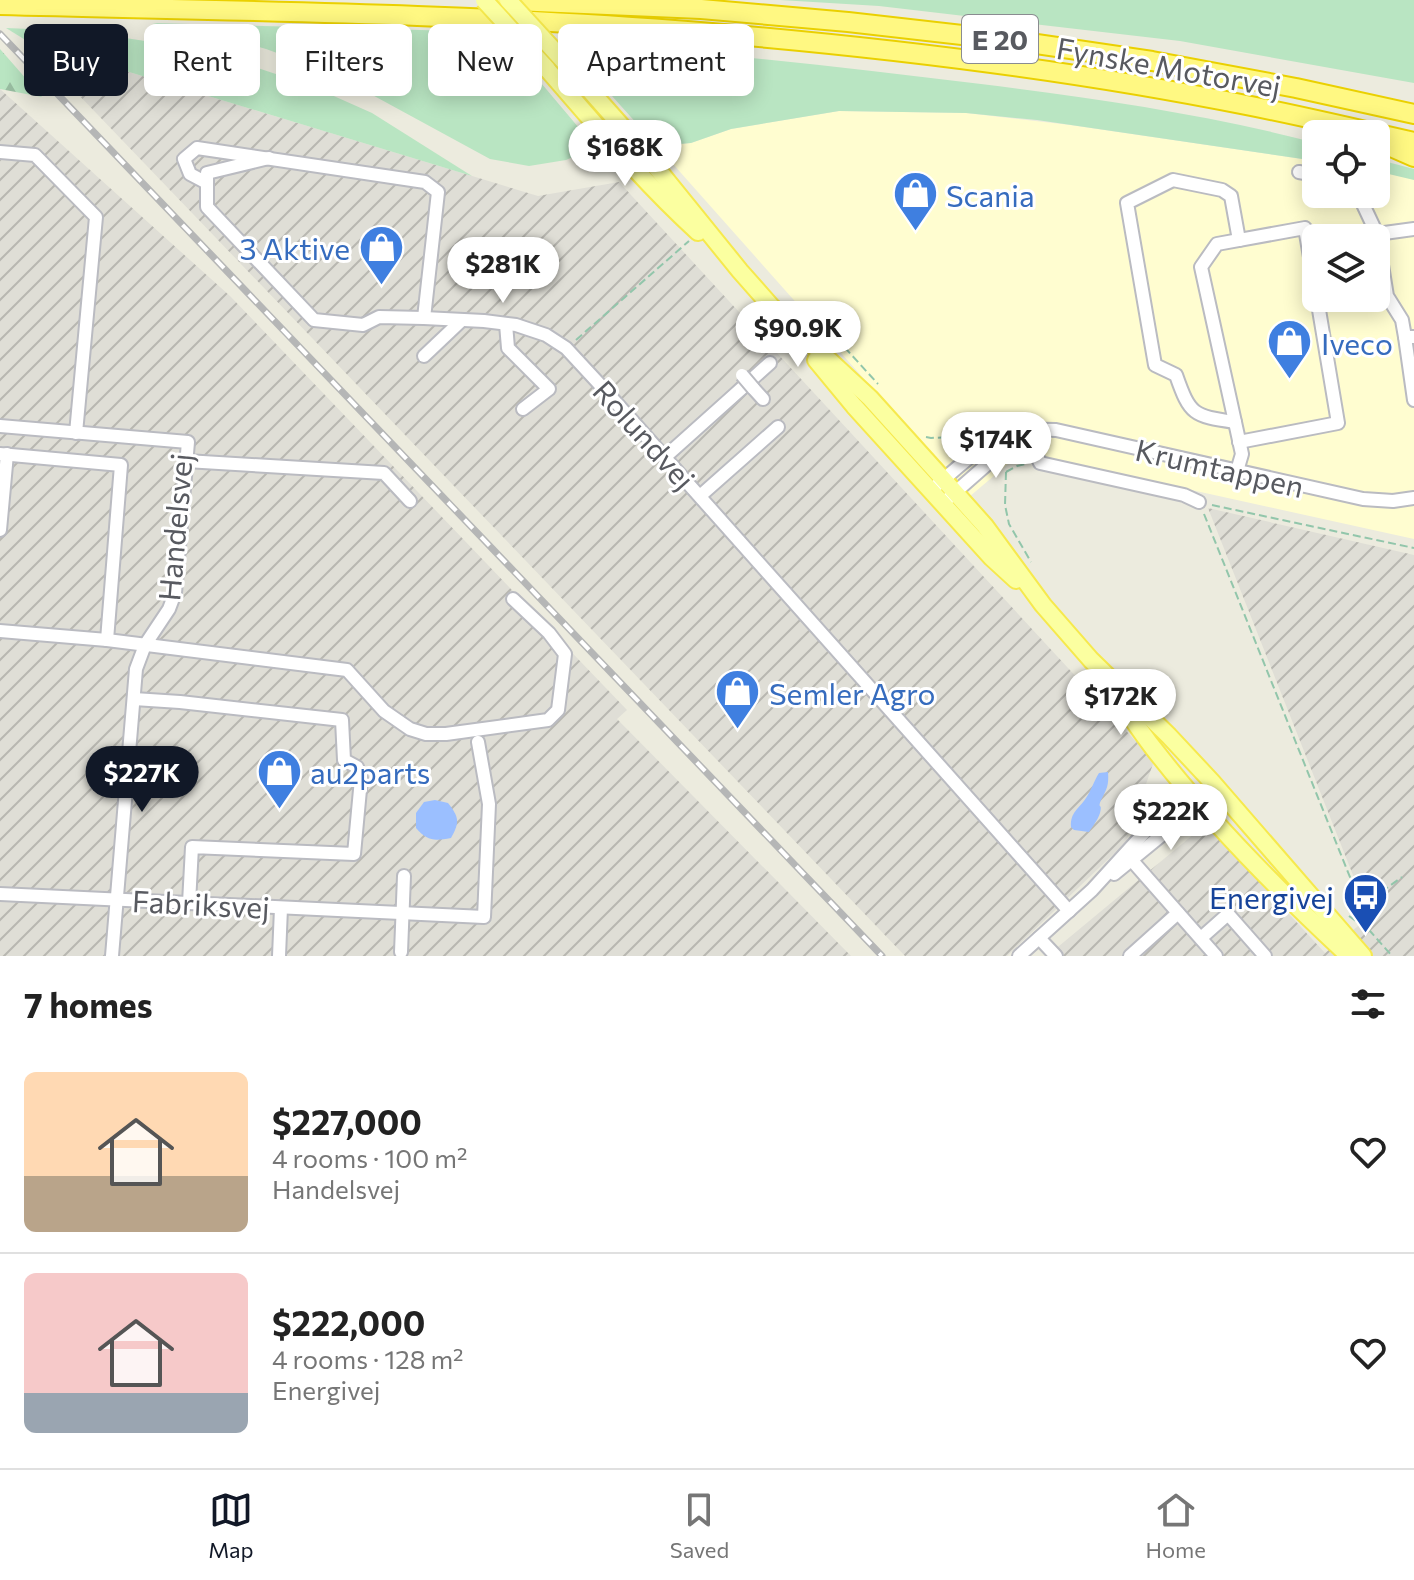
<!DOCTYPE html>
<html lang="en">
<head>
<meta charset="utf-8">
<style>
  body { margin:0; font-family:Commissioner,sans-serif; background:#f2f2f2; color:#222; height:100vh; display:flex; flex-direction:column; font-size:30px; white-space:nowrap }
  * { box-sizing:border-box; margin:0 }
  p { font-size:26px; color:#767676 }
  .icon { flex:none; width:44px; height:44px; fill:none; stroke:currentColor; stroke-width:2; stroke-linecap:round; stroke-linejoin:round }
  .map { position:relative; height:956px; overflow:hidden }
  .panel { display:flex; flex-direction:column; background:#fff; flex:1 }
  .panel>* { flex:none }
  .banner { position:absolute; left:24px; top:24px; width:800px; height:72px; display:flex; gap:16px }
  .tools { position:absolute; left:1302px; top:120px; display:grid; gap:16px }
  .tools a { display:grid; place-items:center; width:88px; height:88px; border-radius:12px; background:#fff; box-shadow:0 4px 20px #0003; font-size:40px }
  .price { position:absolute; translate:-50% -68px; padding:0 18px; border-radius:28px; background:#fff; color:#222; font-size:26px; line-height:52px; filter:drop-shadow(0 2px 4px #0008) }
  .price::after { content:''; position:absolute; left:50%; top:48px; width:24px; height:18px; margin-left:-12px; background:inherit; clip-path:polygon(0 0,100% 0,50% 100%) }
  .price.current { background:#111827; color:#fff }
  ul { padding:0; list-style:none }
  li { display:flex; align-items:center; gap:24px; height:200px; padding:0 24px }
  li+li { border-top:2px solid #e0e0e0 }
  li span { display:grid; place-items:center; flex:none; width:224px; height:160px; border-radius:12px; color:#555 }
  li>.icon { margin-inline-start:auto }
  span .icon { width:96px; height:96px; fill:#fffc; stroke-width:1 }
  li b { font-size:34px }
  h2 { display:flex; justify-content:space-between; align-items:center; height:96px; padding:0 24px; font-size:34px }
  .chip { padding:0 28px; border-radius:12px; background:#fff; box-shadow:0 4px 20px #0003; font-size:28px; line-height:72px }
  .chip.current { background:#111827; color:#fff }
  .tabs { display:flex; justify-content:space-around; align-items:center; height:112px; border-top:2px solid #e0e0e0; background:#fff; font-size:22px; color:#767676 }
  .tabs a { display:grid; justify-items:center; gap:4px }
  .tabs .current { color:#111827 }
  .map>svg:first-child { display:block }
  .commercial { fill:#fffdd0; fill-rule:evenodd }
  .industrial { fill:url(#industrial-furrows) }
  .grass { fill:#b9e5c2 }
  .forest { fill:url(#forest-firs) }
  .water { fill:#9bbfff }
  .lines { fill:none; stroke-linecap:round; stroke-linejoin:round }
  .minor-casing { stroke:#babbc1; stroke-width:16 }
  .major-casing { stroke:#f6e94d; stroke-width:20 }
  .highway-casing { stroke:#ead000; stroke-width:22 }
  .path { stroke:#92c6ab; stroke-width:2; stroke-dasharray:8 4; stroke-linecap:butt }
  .minor { stroke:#fff; stroke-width:12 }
  .major { stroke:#fbffa0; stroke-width:16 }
  .highway { stroke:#fff882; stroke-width:18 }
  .rail-casing { stroke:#b5b6b6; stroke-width:7 }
  .rail { stroke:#fff; stroke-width:4; stroke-dasharray:12; stroke-linecap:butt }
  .minor-bridge-casing { stroke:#babbc1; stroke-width:16; stroke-linecap:butt }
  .major-bridge-casing { stroke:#f6e94d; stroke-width:20; stroke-linecap:butt }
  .minor-bridge { stroke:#fff; stroke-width:12 }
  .major-bridge { stroke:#fbffa0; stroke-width:16 }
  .labels { text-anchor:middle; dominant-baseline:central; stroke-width:6; stroke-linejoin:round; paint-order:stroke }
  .shield { fill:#fff; stroke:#8a8c90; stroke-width:2 }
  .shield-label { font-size:28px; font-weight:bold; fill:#585a60 }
  .street-label { font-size:30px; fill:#585a60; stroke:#fff }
  .shop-label { font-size:30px; fill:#366cbe; stroke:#fff; text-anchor:start }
  .transit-label { font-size:30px; fill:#164399; stroke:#fff; text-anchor:end }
</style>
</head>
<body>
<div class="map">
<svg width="1414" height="956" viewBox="0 0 1414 956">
  <defs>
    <pattern id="industrial-furrows" width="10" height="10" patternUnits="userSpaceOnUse" patternTransform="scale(2)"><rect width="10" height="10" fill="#dfded6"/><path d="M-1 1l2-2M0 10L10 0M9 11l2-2" fill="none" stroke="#b8b7b1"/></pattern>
    <pattern id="forest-firs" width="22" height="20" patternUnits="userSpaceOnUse" patternTransform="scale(2)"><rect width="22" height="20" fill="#b9e5c2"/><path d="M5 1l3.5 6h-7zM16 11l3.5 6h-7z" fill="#99bda1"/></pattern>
  </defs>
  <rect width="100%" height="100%" fill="#ecebde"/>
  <path class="commercial" d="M 839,111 L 966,113 L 1070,125 L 1316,161 L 1316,194 L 1376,194 L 1376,171 L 1414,179 L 1414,539 L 1060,461 L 1015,458 L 969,497 L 657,146 L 691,143 L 731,129 ZM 1316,238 L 1376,238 L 1376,298 L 1316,298 Z"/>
  <g class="industrial">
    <polygon points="27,41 538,196 619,182 1154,761 1126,842 1007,956 905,956"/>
    <polygon points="0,89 230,296 627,710 617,719 851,956 0,956"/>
    <polygon points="1208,508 1414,555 1414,956 1047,956 1206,824 1325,953 1363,922 1364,903"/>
  </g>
  <g class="grass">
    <polygon points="780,0 1414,0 1414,83 1180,41 879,6"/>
    <polygon points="152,23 498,32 595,147 566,160 529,166 490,159 332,73 266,49 220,36"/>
    <polygon points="6,28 79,31 165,44 218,55 309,85 372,113 472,176 27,41"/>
    <path d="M 558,36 L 691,46 L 709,54 C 800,62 891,73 981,84 C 1093,98 1206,114 1316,143 L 1316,161 L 1037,120 L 966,113 L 839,111 L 731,129 L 691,143 L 657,146 Z"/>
    <polygon points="1376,159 1414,169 1414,180 1376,171"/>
  </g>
  <polygon class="forest" points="0,49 42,97 0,89"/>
  <g class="water">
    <path d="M 1108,772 C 1109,785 1107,789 1101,800 C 1097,810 1103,802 1100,813 C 1098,820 1092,827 1089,832 L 1074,830 L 1071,827 C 1070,812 1079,809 1086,798 C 1091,791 1094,781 1099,773 Z"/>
    <path d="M 435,800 L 448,803 C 459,817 460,822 451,838 C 434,841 427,841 416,828 L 416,813 L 424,802 Z"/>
  </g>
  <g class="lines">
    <defs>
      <g id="minor">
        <polyline points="0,152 35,155 96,217 76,433"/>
        <polyline points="269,158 207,173 207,207 314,320 363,325 379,317 424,318 484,321 516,325 546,335 566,348 603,388 1069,911"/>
        <polyline points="1299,172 1316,175"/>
        <polyline points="207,183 190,174 184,159 197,148 425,182 438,192 424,318"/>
        <polyline points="1353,194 1361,200 1377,234 1387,296 1402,320 1405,337"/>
        <polyline points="1377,234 1414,229"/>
        <polyline points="506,324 508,348 549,389 523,409"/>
        <polyline points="1414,337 1405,337 1414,400"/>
        <polyline points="424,356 462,320"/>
        <polyline points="753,388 763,399"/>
        <path d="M 1235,422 C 1193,416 1190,415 1176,375 L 1155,365 L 1127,203 L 1173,180 L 1222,190 L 1231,196 L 1239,240"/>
        <polyline points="0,426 188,442 175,593 169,609 145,645 136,669 112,956"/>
        <polyline points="1026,430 1040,463 1184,495 1199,502"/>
        <polyline points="1239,442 1338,423 1317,298"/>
        <polyline points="0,454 121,465 107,640"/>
        <polyline points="665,457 770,363"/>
        <polyline points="186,461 384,473 410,501"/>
        <polyline points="1237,471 1242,454 1201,267 1217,244 1305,228 1316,292"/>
        <path d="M 931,490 C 951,474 978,447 1001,437 C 1017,429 1038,429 1056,430 L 1363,499 L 1393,501 L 1414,498"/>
        <polyline points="700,496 778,427"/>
        <polyline points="943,503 1025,431"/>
        <polyline points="0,530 7,454"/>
        <polyline points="0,631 107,640 347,670 384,711 410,729 426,734 446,734 548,720 558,710 565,654 549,633 513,599"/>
        <polyline points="134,699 180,702 342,720 344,760 357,767 361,779 354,854 192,847 189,903"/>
        <polyline points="1128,856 1216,956"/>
        <polyline points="1114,874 1201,803 1212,782"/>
        <polyline points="0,894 484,917 489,804 478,742"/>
        <polyline points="1039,938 1056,956"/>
        <polyline points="1201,938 1228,914 1265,956"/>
        <polyline points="401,952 404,876"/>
        <polyline points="279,956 281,908"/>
        <polyline points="1019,956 1092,890 1186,787"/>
        <polyline points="1130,956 1178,913"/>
      </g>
      <g id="major">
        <polyline points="570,68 634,140 740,271 778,314"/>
        <path d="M 547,69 C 596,125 643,182 698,232"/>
        <polyline points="773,308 870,398 944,480 985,526 1043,605 1091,660 1169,736 1212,782 1363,956"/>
        <polyline points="816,360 854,406 992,558 1016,580"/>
        <path d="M 1115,694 C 1128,712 1140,731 1154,749 C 1212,824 1280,892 1349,956"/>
      </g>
      <g id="highway">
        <polyline points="491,0 701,9 848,22 1023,42 1152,61 1296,88 1414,114"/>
        <path d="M 0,5 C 233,11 468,13 700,32 C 883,47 1066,69 1246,105 C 1302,116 1358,129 1414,142"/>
        <polyline points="1382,143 1414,157"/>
      </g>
    </defs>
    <use href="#minor" class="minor-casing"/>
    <use href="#major" class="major-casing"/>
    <use href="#highway" class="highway-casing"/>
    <g class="path">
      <polyline points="807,318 837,339 878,384"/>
      <polyline points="576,340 689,241"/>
      <polyline points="926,437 931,438 968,436 974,438"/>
      <polyline points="1006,472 1005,505 1009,524 1031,562"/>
      <polyline points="1006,472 1017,466 1026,464"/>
      <polyline points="1212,505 1414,548"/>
      <polyline points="1204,514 1362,907 1358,921"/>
      <polyline points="1362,906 1402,877"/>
      <polyline points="1349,916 1370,931 1392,956"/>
    </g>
    <use href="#minor" class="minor"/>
    <use href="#major" class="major"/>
    <use href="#highway" class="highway"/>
    <defs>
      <polyline id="rail" points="0,34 882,956"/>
    </defs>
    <use href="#rail" class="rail-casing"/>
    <use href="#rail" class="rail"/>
    <defs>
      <polyline id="minor-bridge" points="742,375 753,388"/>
      <g id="major-bridge">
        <polyline points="484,0 547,69"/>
        <polyline points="508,0 570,68"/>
      </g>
    </defs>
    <use href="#minor-bridge" class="minor-bridge-casing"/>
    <use href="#major-bridge" class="major-bridge-casing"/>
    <use href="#minor-bridge" class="minor-bridge"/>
    <use href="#major-bridge" class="major-bridge"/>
  </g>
  <defs>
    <symbol id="shop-pin" viewBox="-11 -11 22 30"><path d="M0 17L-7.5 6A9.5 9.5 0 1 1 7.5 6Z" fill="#3f7fe0" stroke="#fff"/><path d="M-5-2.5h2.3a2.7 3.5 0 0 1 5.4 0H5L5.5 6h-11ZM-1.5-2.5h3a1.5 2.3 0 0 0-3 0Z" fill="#fff"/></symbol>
    <symbol id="bus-pin" viewBox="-11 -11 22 30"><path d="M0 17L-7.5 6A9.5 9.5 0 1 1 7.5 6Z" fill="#1a4fb4" stroke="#fff"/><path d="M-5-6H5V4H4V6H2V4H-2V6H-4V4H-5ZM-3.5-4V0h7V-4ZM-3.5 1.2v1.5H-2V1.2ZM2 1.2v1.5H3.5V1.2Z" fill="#fff"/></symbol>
  </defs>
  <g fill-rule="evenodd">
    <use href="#shop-pin" x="890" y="168" width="51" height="69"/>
    <use href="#shop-pin" x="356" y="222" width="51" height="69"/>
    <use href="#shop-pin" x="1264" y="316" width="51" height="69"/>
    <use href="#shop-pin" x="712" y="666" width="51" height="69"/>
    <use href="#shop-pin" x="254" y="746" width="51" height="69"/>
    <use href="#bus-pin" x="1340" y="870" width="51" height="69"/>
  </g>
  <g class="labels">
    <rect class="shield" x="962" y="15" width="76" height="48" rx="6"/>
    <g class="shield-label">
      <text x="1000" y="39">E 20</text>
    </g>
    <g class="street-label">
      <text transform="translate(1169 66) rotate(10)">Fynske Motorvej</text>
      <text transform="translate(645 434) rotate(48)">Rolundvej</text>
      <text transform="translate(1220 467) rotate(13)">Krumtappen</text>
      <text transform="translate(174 527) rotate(-85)">Handelsvej</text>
      <text transform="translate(201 903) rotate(3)">Fabriksvej</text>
    </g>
    <g class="shop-label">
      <text x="946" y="194">Scania</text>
      <text x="350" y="247" text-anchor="end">3 Aktive</text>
      <text x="1321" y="342">Iveco</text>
      <text x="769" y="692">Semler Agro</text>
      <text x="310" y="771">au2parts</text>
    </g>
    <g class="transit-label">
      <text x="1334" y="896">Energivej</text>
    </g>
  </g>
</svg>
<div class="tools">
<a><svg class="icon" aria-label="locate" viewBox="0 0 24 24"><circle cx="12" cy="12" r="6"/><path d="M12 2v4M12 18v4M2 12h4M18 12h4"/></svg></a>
<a><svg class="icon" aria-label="layers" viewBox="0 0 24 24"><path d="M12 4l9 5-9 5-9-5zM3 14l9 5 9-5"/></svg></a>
</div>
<b class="price" style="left:625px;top:188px">$168K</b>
<b class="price" style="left:503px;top:305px">$281K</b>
<b class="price" style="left:798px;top:369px">$90.9K</b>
<b class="price" style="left:996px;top:480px">$174K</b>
<b class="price" style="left:1121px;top:737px">$172K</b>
<b class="price current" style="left:142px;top:814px">$227K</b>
<b class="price" style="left:1171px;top:852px">$222K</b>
<div class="banner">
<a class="chip current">Buy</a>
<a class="chip">Rent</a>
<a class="chip">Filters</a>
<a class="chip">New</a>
<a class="chip">Apartment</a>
</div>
</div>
<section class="panel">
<h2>7 homes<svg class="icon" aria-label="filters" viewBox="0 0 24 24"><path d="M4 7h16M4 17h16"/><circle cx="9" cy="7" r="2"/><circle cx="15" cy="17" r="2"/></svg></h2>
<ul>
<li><span style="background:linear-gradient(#ffd9b3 65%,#b9a48a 0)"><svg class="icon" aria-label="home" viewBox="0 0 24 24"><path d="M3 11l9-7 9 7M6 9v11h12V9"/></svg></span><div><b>$227,000</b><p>4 rooms · 100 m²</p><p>Handelsvej</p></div><svg class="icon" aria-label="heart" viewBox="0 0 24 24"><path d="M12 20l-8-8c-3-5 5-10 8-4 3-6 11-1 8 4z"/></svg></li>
<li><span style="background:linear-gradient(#f6c9c9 75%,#9aa5b1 0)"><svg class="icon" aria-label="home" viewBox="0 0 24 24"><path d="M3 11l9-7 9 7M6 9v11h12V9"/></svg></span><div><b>$222,000</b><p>4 rooms · 128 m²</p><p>Energivej</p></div><svg class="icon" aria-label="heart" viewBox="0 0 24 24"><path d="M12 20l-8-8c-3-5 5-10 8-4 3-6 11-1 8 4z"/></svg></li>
</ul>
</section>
<nav class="tabs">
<a class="current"><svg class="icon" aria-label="map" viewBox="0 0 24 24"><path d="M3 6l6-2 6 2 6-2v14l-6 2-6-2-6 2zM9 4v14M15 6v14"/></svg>Map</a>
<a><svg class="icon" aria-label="saved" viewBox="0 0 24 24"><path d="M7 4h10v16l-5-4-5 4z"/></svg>Saved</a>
<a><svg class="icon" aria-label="home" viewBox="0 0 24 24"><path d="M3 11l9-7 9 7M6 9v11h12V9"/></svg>Home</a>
</nav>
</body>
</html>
